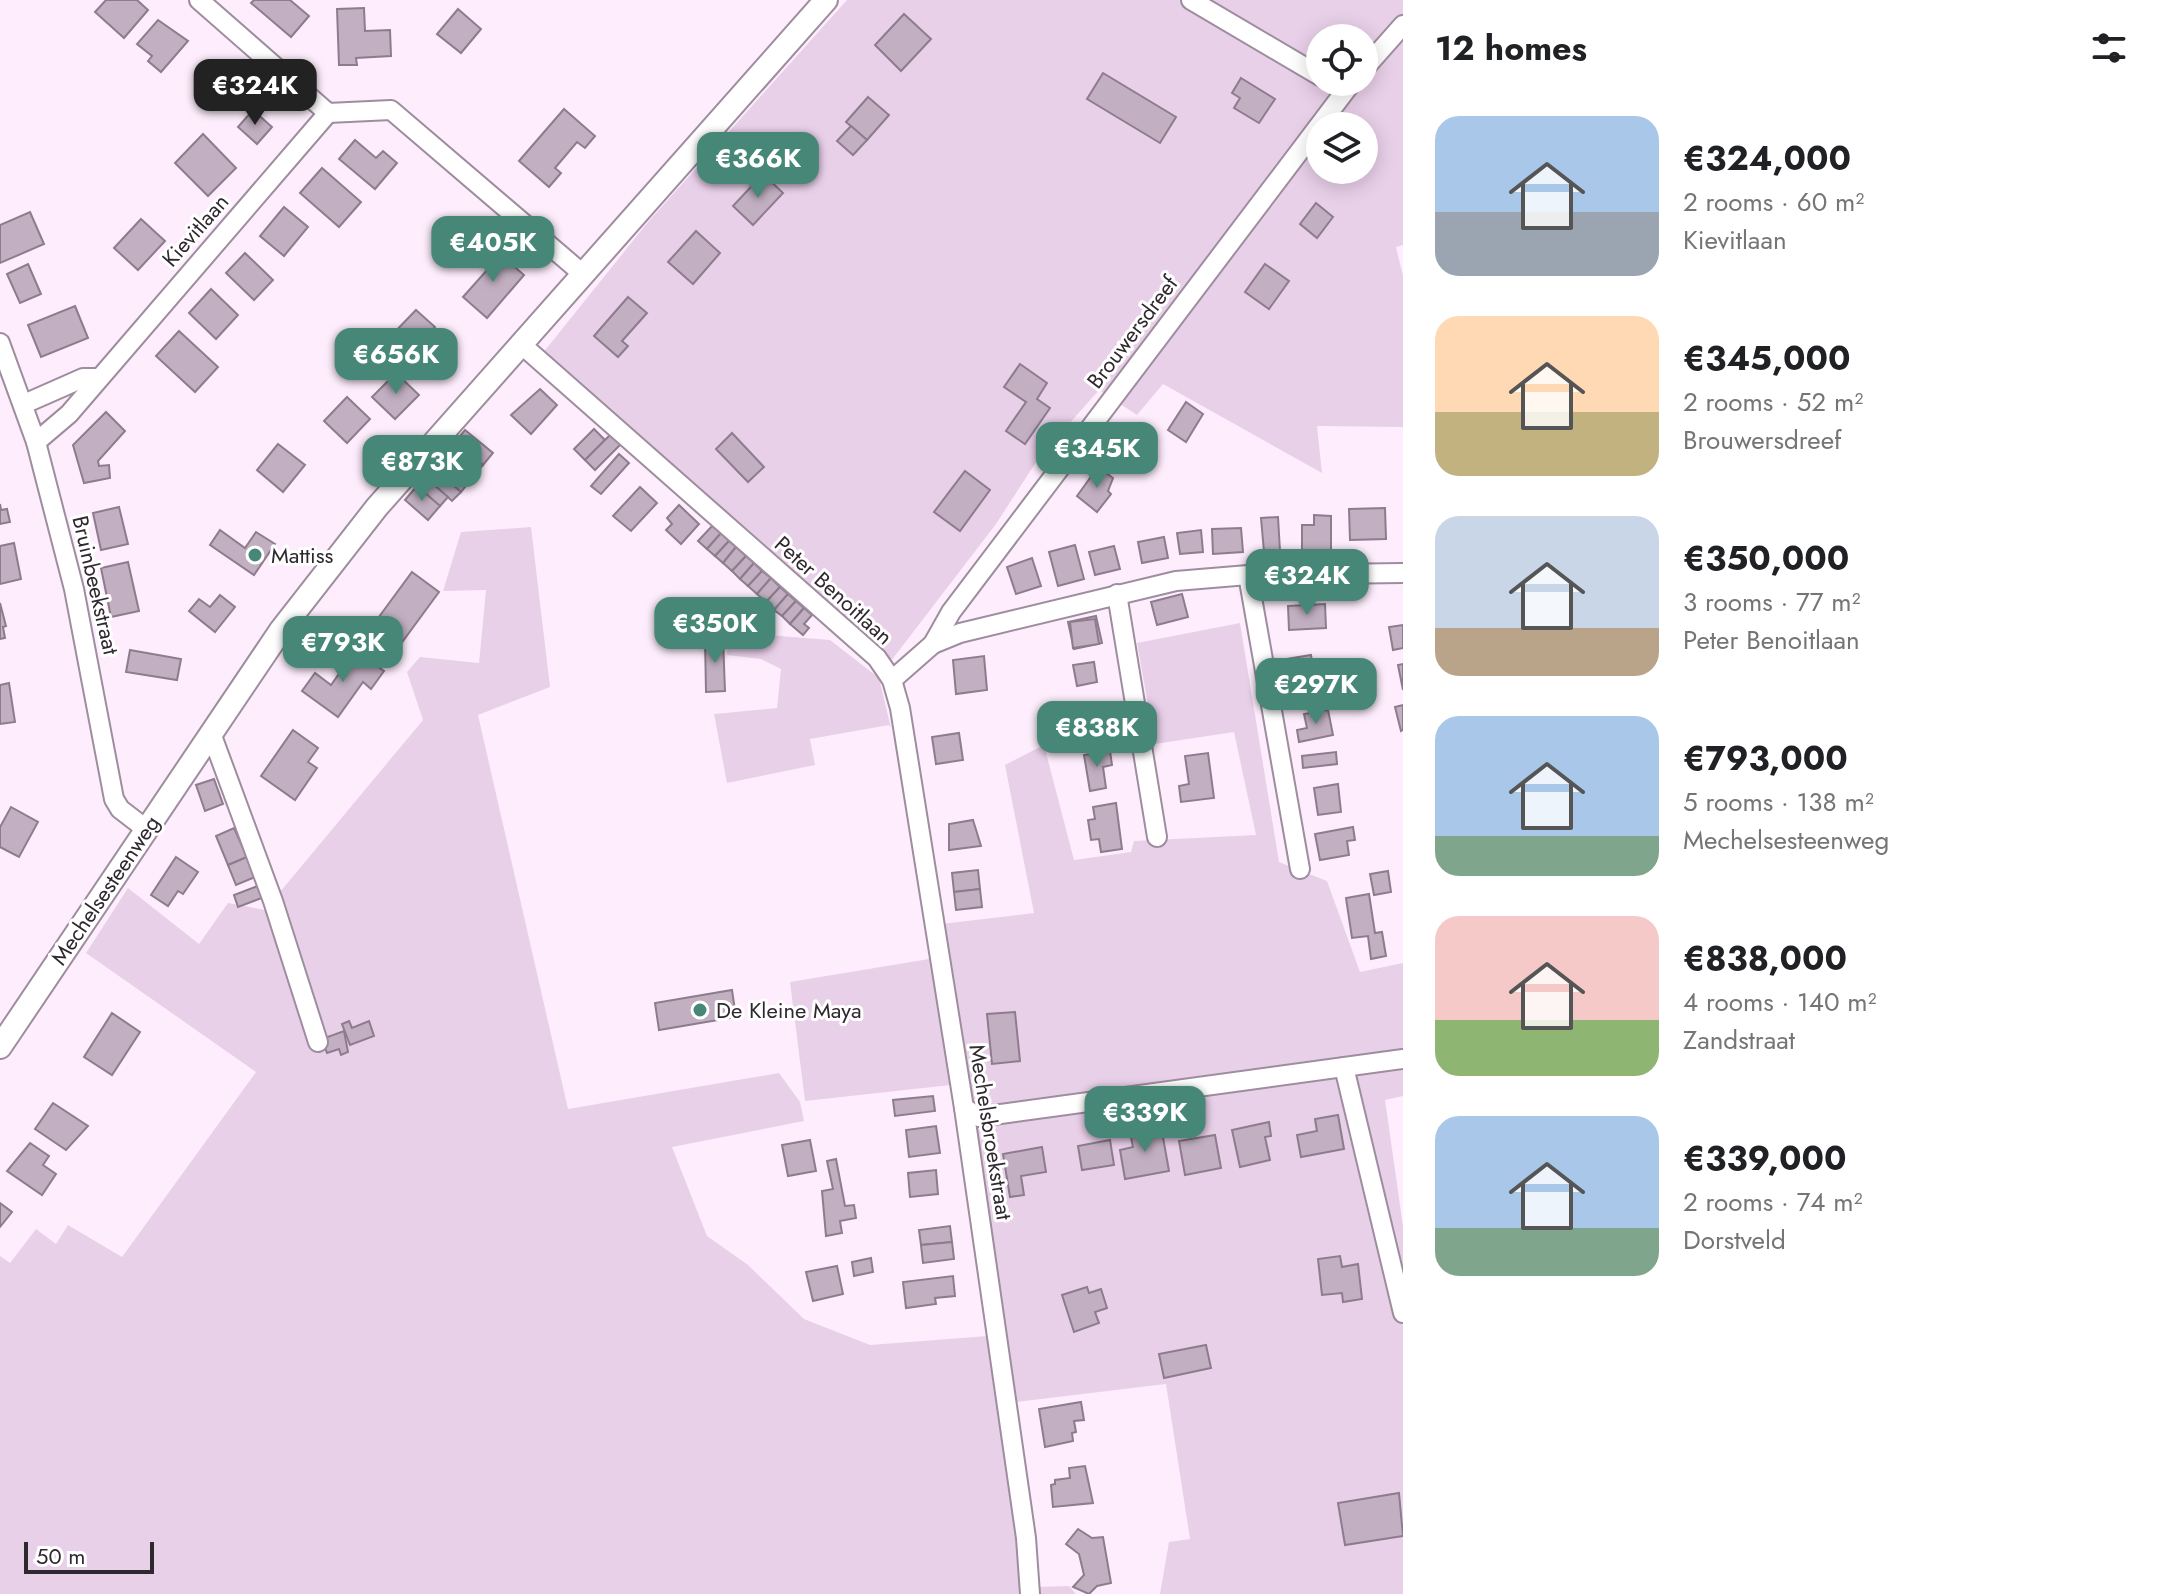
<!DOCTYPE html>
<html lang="en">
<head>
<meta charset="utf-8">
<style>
  body { margin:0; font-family:Jost,sans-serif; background:#f6f6f6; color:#202124; height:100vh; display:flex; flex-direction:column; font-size:30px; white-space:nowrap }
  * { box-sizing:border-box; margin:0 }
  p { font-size:26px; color:#757577 }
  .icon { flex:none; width:44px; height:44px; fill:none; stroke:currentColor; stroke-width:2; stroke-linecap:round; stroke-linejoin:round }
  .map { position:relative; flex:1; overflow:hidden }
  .details { display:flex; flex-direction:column; background:#fff; width:760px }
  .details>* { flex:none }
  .buttons { position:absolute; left:1306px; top:24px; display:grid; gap:16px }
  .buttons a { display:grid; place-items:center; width:72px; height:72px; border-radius:50%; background:#fff; box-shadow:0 4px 20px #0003; font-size:40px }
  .scale { position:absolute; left:24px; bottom:20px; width:130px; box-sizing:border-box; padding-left:8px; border:4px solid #2f282f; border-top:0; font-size:22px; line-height:28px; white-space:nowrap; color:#2f282f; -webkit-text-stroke:6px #fff; paint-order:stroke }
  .price { position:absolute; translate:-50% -68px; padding:0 18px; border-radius:16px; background:#468778; color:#fff; font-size:26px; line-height:52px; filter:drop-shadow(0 2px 4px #0008) }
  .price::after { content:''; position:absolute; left:50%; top:48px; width:24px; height:18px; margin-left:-12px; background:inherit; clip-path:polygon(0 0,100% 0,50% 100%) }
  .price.active { background:#222; color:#fff }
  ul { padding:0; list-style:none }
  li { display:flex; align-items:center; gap:24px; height:200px; padding:0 32px }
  li span { display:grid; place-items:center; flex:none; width:224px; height:160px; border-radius:24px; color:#555 }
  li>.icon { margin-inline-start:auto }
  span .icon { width:96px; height:96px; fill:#fffc; stroke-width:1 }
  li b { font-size:34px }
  h2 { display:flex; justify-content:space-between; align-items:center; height:96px; padding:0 32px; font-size:34px }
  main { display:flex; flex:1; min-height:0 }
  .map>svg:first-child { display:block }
  .green { fill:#e9d0e9; fill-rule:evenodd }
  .building { fill:#c2b0c2; stroke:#8d7c8d; stroke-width:2 }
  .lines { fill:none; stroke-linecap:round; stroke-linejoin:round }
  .minor-casing { stroke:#9e8d9e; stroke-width:22 }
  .tertiary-casing { stroke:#9e8d9e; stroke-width:26 }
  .minor { stroke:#fff; stroke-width:18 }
  .tertiary { stroke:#fff; stroke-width:22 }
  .poi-dot { fill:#468778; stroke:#fff; stroke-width:3 }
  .labels { text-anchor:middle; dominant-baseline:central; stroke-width:6; stroke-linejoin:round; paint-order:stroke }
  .street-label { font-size:22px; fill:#2f282f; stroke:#fff }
  .poi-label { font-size:22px; fill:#2f282f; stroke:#fff; text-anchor:start }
</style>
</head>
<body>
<main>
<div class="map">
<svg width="1403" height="1594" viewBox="0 0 1403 1594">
  <rect width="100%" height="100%" fill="#feeefd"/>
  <g class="green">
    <path d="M 847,0 L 1403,0 L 1403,245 L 1396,247 L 1403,276 L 1403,427 L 1317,426 L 1322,473 L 1163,384 L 1137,415 L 1099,390 L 1038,459 L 996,524 L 891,661 L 542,354 L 648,222 ZM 1320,38 L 1364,38 L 1364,82 L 1320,82 ZM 1320,126 L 1364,126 L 1364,170 L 1320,170 Z"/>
    <polygon points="531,527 550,687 478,715 568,1109 779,1073 800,1102 804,1121 672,1147 707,1236 748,1265 804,1319 870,1345 1001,1335 969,1083 805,1101 790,982 929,959 944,951 941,924 1034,913 1005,765 1044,745 1074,860 1131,852 1134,841 1256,835 1234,732 1155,744 1137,643 1240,623 1279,862 1327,881 1360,972 1403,963 1403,1096 1385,1100 1403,1226 1403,1594 1160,1594 1169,1542 1190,1539 1166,1384 1016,1402 1037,1587 1069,1586 1076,1594 0,1594 0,1256 10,1263 36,1229 56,1244 68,1225 122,1257 256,1072 86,953 128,888 199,944 228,903 265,910 423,720 407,672 420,657 479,663 486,590 443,591 461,532"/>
    <polygon points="729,632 830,640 879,678 891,728 889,725 810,739 815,765 727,783 714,714 777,708 781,669 761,659 727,655"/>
  </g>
  <g class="building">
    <polygon points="106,0 137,0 148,10 124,38 95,12"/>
    <polygon points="254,0 290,0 309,16 291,37 251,3"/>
    <polygon points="364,8 365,31 390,30 391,56 356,58 357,65 339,65 337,9"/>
    <polygon points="458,9 481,29 461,53 437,34"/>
    <polygon points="904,14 931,39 901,71 875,45"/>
    <polygon points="158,20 188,41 161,72 148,61 152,56 137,44"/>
    <polygon points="1103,73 1176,117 1160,143 1087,99"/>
    <polygon points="1241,78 1275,99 1259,123 1234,108 1240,98 1232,93"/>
    <polygon points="868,97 889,115 867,140 846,122"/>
    <polygon points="564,109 595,136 585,148 577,142 555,168 561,173 549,187 519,161"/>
    <polygon points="253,110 272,127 257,144 238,127"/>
    <polygon points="851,126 867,140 853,155 837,141"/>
    <polygon points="203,134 236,168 208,196 175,163"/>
    <polygon points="355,140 376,158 383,151 397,163 375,189 339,159"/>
    <polygon points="322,168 361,202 339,227 300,193"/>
    <polygon points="763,174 783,193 753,225 733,206"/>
    <polygon points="1316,203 1333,217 1317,238 1300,224"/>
    <polygon points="284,207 308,227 284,256 260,236"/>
    <polygon points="30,212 44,244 0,263 0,225"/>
    <polygon points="141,219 165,241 138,270 114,248"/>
    <polygon points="696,231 720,253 693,284 668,262"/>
    <polygon points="494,249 524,275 487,318 463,297 488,269 481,263"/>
    <polygon points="245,253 273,280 254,300 226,273"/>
    <polygon points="28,264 41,294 20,303 7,274"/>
    <polygon points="1265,264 1289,281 1269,309 1245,292"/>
    <polygon points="211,289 238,315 216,339 189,313"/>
    <polygon points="628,297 647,313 622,341 628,346 618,357 594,336"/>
    <polygon points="75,306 88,338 41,357 28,325"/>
    <polygon points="416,310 435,327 407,357 388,339"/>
    <polygon points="179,331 218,367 195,392 156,356"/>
    <polygon points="1020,364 1047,383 1037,399 1050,408 1025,444 1006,431 1026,402 1004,387"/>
    <polygon points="396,373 419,395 395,419 372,397"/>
    <polygon points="540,389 557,405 531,434 511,415"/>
    <polygon points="347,397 370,419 347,443 324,421"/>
    <polygon points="1186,402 1203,414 1186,442 1168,430"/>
    <polygon points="106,412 125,431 98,461 99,466 109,465 110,478 84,483 73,445"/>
    <polygon points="1129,426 1144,437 1138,450 1142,452 1128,470 1107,455"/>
    <polygon points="594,429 605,440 585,460 574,449"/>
    <polygon points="465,430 493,453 483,465 456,441"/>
    <polygon points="612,433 622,443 595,470 585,460"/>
    <polygon points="732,433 764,467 748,482 716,449"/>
    <polygon points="456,441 483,465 475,474 447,451"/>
    <polygon points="278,444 305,465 283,492 257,470"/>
    <polygon points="447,451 475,474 469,482 441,458"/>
    <polygon points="619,454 629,463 601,494 591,486"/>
    <polygon points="441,458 469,482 461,492 433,468"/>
    <polygon points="1098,467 1113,478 1108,491 1111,494 1097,512 1077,496"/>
    <polygon points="433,468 461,492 452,501 425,477"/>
    <polygon points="965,471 990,490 960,531 934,512"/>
    <polygon points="425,477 448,497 440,506 417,486"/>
    <polygon points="417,486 440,506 428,520 405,500"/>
    <polygon points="640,487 657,503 631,531 613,516"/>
    <polygon points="0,504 1,510 7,509 10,522 0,524"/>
    <polygon points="679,505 699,524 681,544 666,530 672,524 667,518"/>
    <polygon points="119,507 128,544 101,550 93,513"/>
    <polygon points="1385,508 1386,539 1350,540 1349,509"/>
    <polygon points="1314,515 1331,516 1331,552 1302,552 1302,525 1314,525"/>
    <polygon points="1278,517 1280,551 1264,552 1261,518"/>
    <polygon points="712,526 721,533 707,549 698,541"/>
    <polygon points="1241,528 1243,552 1213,554 1212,529"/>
    <polygon points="220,530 245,548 256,532 275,544 254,575 210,545"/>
    <polygon points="1201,530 1203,552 1180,554 1177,533"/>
    <polygon points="721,533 729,541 715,556 707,549"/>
    <polygon points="1164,537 1168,558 1142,563 1138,542"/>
    <polygon points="729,541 736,547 723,563 715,556"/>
    <polygon points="14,543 21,579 0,584 0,546"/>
    <polygon points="1075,545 1084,579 1058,586 1049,552"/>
    <polygon points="1114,546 1120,569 1095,575 1089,552"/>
    <polygon points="736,547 746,556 732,571 723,563"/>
    <polygon points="746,556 754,563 740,579 732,571"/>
    <polygon points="1032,558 1041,586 1016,594 1007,567"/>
    <polygon points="128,562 139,611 111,617 101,568"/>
    <polygon points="754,563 762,571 748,586 740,579"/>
    <polygon points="762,571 771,578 757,594 748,586"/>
    <polygon points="412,572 439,592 400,645 373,625"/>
    <polygon points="771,578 780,587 766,602 757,594"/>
    <polygon points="780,587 788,594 774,610 766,602"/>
    <polygon points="788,594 796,601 782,616 774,610"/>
    <polygon points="1182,594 1188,617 1157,625 1151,602"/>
    <polygon points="220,595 235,607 215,632 189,611 199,599 210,607"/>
    <polygon points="796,601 804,608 790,624 782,616"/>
    <polygon points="0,603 6,626 3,627 5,638 0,639"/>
    <polygon points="1325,604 1326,628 1289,630 1288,606"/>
    <polygon points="804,608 812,615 804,624 809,628 803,635 790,624"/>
    <polygon points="1096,616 1102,643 1074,649 1068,622"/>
    <polygon points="1095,619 1099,644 1073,648 1070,622"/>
    <polygon points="1403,625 1403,648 1393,650 1389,627"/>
    <polygon points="705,639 723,639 725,691 706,692"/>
    <polygon points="130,650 181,659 177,680 126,672"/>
    <polygon points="355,651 384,671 371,689 363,682 338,717 302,691 315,673 331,685"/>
    <polygon points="1311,655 1313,667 1282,672 1280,660"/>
    <polygon points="984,656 987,690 956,694 953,660"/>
    <polygon points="1094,662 1097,682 1077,686 1073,665"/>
    <polygon points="1403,664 1403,690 1398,665"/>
    <polygon points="9,683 15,722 0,724 0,685"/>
    <polygon points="1403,705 1403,730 1401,731 1395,707"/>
    <polygon points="1100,708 1106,737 1073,744 1071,732 1080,731 1077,712"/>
    <polygon points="1328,710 1333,735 1299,742 1297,730 1307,728 1304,714"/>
    <polygon points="293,730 318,748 308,762 317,768 295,800 261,776"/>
    <polygon points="959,733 963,760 936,764 932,737"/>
    <polygon points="1110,751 1112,765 1103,767 1106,788 1090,791 1084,755"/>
    <polygon points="1336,752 1337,764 1303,768 1302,756"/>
    <polygon points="1208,753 1214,798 1181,802 1179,786 1189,784 1185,756"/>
    <polygon points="214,779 223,804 205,811 196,785"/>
    <polygon points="1338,784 1341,812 1318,815 1314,788"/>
    <polygon points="1116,803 1122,849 1101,852 1099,839 1091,840 1088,820 1095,819 1093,807"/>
    <polygon points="11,807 38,822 19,857 0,847 0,827"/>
    <polygon points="973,820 981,846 949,850 949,824"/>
    <polygon points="1353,827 1355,840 1347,841 1349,855 1320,860 1315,834"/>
    <polygon points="234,828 247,857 228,865 216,836"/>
    <polygon points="176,857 198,872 183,894 178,891 168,906 151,895"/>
    <polygon points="247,857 255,877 236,885 228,865"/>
    <polygon points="978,870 980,889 954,892 952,873"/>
    <polygon points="1388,871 1391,892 1374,895 1370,874"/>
    <polygon points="263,884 267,896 238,907 234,895"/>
    <polygon points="980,889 982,907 956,910 954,892"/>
    <polygon points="1369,894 1375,933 1382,932 1386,956 1371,959 1368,936 1352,938 1346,898"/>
    <polygon points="732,990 736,1017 659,1030 655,1003"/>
    <polygon points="1015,1012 1020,1061 992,1064 987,1014"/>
    <polygon points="112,1013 140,1032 112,1075 84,1057"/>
    <polygon points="349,1021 352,1028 369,1021 374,1036 350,1045 342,1024"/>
    <polygon points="344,1031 348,1052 341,1055 339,1049 327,1053 322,1039"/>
    <polygon points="933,1096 935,1111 895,1116 893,1100"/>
    <polygon points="53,1103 88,1126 66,1150 35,1129"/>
    <polygon points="1338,1115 1344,1149 1301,1157 1297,1135 1317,1131 1315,1119"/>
    <polygon points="1269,1122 1271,1136 1265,1137 1270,1160 1240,1167 1232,1130"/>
    <polygon points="936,1126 940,1153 909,1157 906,1130"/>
    <polygon points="1161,1126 1169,1171 1125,1179 1120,1150 1133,1147 1130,1132"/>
    <polygon points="1215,1135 1221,1168 1185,1175 1179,1141"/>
    <polygon points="810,1140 816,1171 788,1176 782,1145"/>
    <polygon points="1110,1140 1114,1165 1082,1170 1078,1146"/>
    <polygon points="30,1143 49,1156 43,1165 56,1174 42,1195 7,1171"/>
    <polygon points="1042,1147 1046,1172 1021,1176 1024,1195 1010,1197 1003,1154"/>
    <polygon points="836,1159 845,1206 854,1205 856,1218 840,1221 842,1233 826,1236 822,1191 833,1189 827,1161"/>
    <polygon points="936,1170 938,1194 910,1197 908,1173"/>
    <polygon points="0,1203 12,1212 0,1227"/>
    <polygon points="950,1226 952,1242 921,1245 919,1230"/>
    <polygon points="952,1242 954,1259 923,1263 921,1245"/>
    <polygon points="1340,1256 1342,1267 1358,1264 1362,1299 1343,1302 1342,1293 1322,1295 1318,1259"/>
    <polygon points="871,1258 873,1272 854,1276 852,1262"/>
    <polygon points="837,1266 843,1294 813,1301 806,1272"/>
    <polygon points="953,1276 955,1296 935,1298 936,1304 906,1308 903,1282"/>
    <polygon points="1087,1287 1089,1293 1101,1289 1107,1308 1095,1312 1099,1323 1074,1332 1062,1295"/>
    <polygon points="1206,1345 1211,1368 1164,1378 1159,1354"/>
    <polygon points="1081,1402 1084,1420 1074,1421 1076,1432 1072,1433 1073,1441 1045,1447 1039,1409"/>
    <polygon points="1085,1466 1093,1503 1053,1507 1051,1485 1055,1484 1055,1480 1070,1478 1069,1468"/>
    <polygon points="1399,1493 1403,1536 1345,1545 1338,1503"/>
    <polygon points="1078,1529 1092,1538 1103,1537 1111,1583 1097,1586 1089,1594 1073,1587 1084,1575 1079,1554 1066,1544"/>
  </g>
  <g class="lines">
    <defs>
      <g id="minor">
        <polyline points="199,0 328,113 391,110 584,275"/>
        <polyline points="1191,0 1320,76"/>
        <polyline points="1364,69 1403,25"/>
        <polyline points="0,343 36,442 74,589 114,799 120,809 146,829"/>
        <polyline points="522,345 877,658 892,680 900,708 964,1108 1026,1538 1030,1594"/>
        <polyline points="24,404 83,378 97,378"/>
        <polyline points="36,442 69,414 328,113"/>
        <polyline points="1248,575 1300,869"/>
        <polyline points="1117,594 1157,837"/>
        <polyline points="933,644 951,612 1352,82"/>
        <polyline points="892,680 933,644 960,633 1176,581 1248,575 1403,573"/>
        <polyline points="211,733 273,901 318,1042"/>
        <polyline points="1344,1067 1403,1313"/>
        <polyline points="964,1108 979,1117 1403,1059"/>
      </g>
      <polyline id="tertiary" points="0,1047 281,630 377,507 826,0"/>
    </defs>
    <use href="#minor" class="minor-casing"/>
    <use href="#tertiary" class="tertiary-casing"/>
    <use href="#minor" class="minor"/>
    <use href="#tertiary" class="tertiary"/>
  </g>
  <g class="poi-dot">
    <circle cx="255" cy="555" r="8"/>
    <circle cx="700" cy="1010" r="8"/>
  </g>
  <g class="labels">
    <g class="street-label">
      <text transform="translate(195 230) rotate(-49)">Kievitlaan</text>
      <text transform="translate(1132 332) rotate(-53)">Brouwersdreef</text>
      <text transform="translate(96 585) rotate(77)">Bruinbeekstraat</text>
      <text transform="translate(834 590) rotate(42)">Peter Benoitlaan</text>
      <text transform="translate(105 890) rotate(-56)">Mechelsesteenweg</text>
      <text transform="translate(991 1132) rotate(81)">Mechelsbroekstraat</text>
    </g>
    <g class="poi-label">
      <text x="271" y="555">Mattiss</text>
      <text x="716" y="1010">De Kleine Maya</text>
    </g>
  </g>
</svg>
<div class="buttons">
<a><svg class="icon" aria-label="locate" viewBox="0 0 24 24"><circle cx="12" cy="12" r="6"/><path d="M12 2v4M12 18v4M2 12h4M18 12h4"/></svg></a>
<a><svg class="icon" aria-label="layers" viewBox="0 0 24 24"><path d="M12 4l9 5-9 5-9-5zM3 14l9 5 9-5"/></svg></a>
</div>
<div class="scale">50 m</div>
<b class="price active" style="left:255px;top:127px">€324K</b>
<b class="price" style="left:758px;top:200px">€366K</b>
<b class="price" style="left:493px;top:284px">€405K</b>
<b class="price" style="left:396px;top:396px">€656K</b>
<b class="price" style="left:1097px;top:490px">€345K</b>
<b class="price" style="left:422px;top:503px">€873K</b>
<b class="price" style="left:1307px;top:617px">€324K</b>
<b class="price" style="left:715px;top:665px">€350K</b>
<b class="price" style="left:343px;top:684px">€793K</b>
<b class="price" style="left:1316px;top:726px">€297K</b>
<b class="price" style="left:1097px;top:769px">€838K</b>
<b class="price" style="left:1145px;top:1154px">€339K</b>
</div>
<section class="details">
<h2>12 homes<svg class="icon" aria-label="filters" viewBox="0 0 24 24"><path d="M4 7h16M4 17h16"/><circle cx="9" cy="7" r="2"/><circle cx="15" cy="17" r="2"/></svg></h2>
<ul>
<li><span style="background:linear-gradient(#a9c7e8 60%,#9aa5b1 0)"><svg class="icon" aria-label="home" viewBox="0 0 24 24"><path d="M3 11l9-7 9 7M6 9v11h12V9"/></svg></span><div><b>€324,000</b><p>2 rooms · 60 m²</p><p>Kievitlaan</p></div></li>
<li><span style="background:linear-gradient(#ffd9b3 60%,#c2b280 0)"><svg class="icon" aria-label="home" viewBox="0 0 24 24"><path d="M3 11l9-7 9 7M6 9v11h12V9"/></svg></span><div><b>€345,000</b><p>2 rooms · 52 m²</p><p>Brouwersdreef</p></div></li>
<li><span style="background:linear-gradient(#c9d6e8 70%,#b9a48a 0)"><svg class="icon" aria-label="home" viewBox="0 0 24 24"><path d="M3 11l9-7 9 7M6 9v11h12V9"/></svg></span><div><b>€350,000</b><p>3 rooms · 77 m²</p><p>Peter Benoitlaan</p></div></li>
<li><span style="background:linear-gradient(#a9c7e8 75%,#7fa58c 0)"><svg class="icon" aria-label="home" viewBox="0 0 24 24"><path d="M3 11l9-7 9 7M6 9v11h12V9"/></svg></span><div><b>€793,000</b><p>5 rooms · 138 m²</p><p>Mechelsesteenweg</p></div></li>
<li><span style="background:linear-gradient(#f6c9c9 65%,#8fb573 0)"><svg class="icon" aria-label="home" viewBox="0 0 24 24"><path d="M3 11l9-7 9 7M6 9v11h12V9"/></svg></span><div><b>€838,000</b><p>4 rooms · 140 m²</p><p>Zandstraat</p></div></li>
<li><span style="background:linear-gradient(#a9c7e8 70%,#7fa58c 0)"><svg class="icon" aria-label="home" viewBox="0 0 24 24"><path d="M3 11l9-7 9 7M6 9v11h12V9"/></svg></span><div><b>€339,000</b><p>2 rooms · 74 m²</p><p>Dorstveld</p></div></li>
</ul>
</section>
</main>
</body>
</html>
